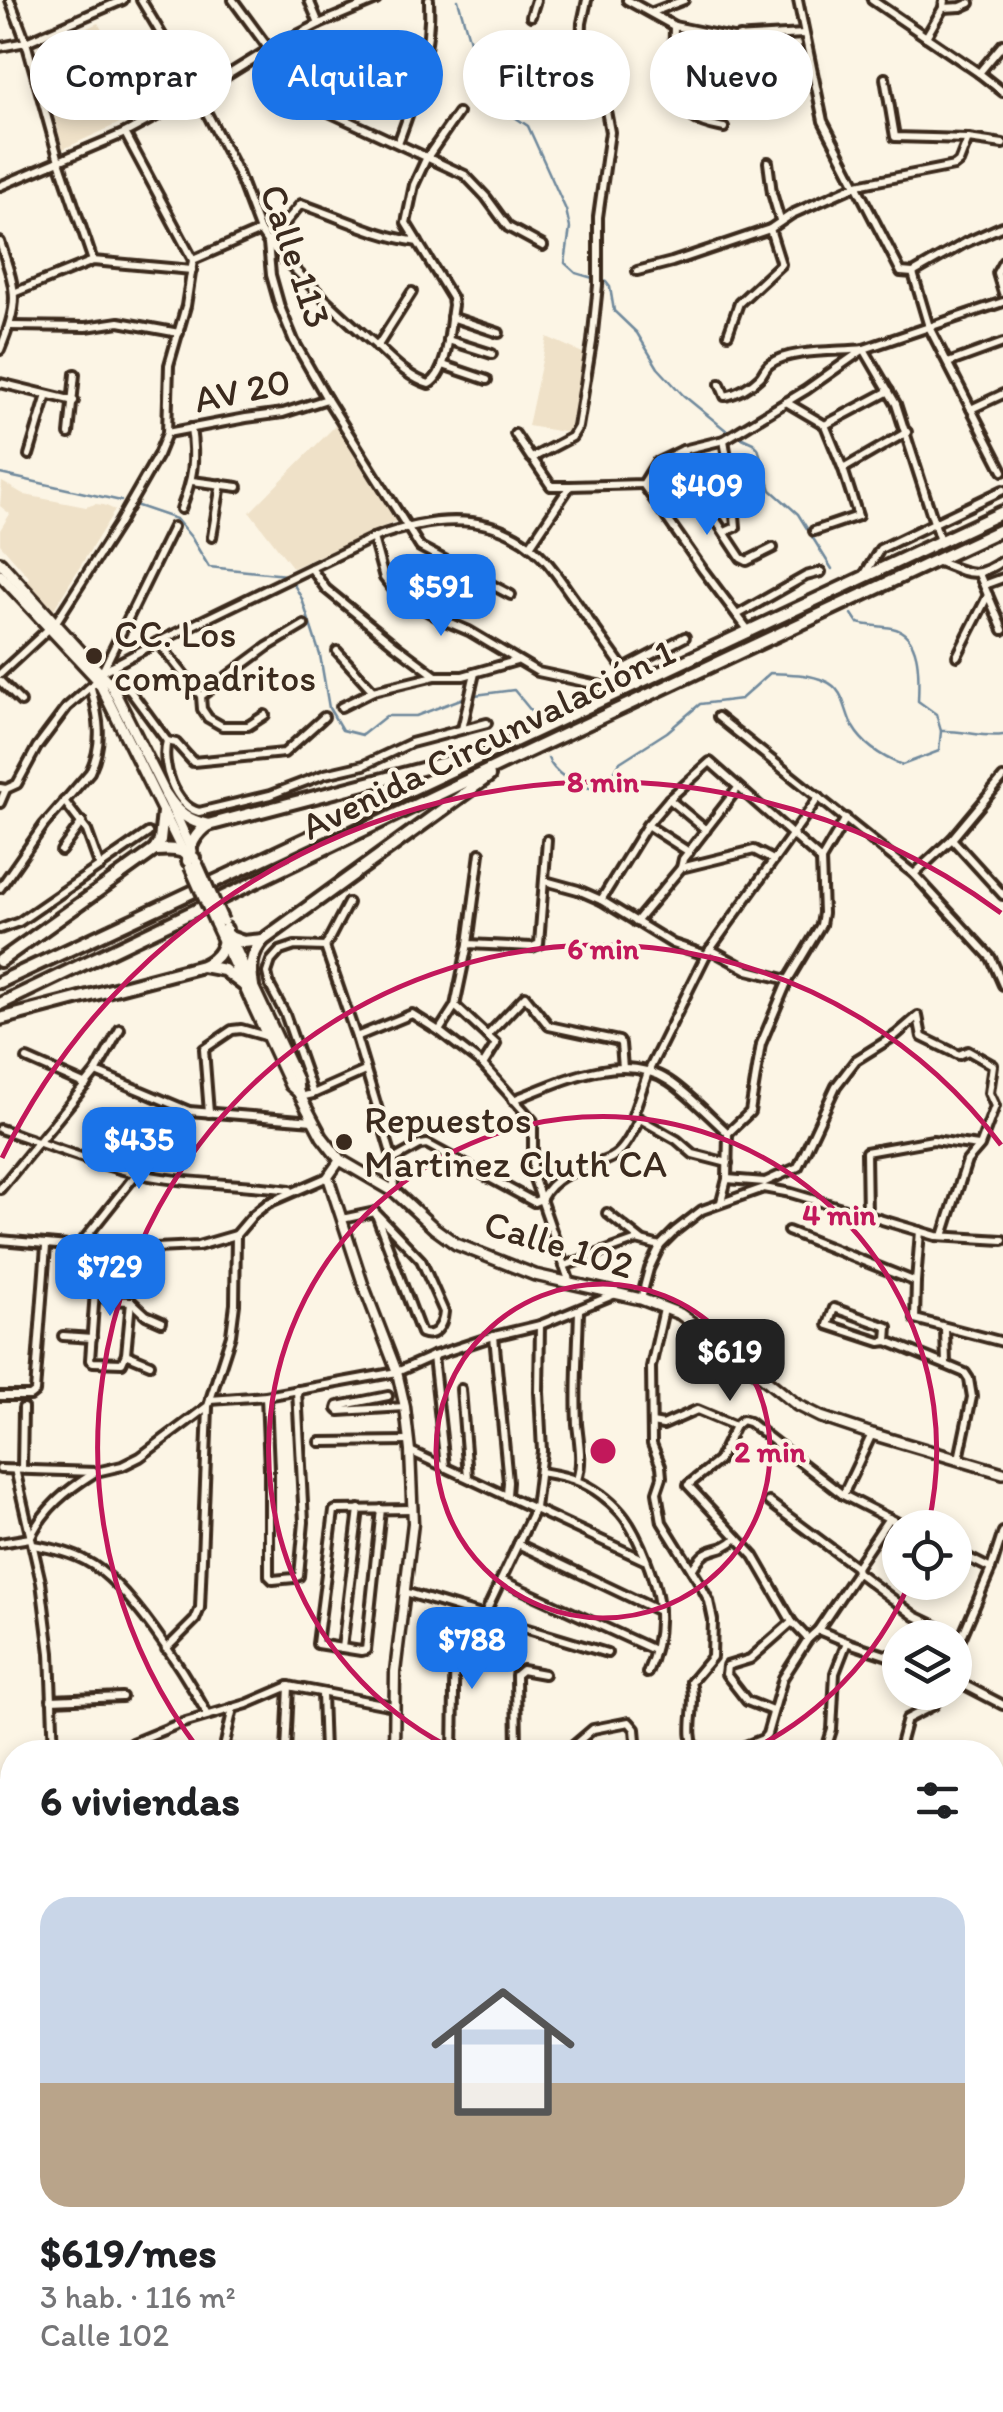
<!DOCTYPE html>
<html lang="es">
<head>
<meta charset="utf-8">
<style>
  body { margin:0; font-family:Itim,sans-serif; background:#f2f2f2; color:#202124; height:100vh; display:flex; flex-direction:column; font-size:38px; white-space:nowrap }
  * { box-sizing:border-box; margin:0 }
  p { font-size:32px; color:#757577 }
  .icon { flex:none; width:55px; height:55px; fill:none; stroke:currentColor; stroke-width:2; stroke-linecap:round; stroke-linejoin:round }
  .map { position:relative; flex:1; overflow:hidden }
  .sheet { position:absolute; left:0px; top:1740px; width:1005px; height:672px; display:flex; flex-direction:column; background:#fff; border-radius:40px 40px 0 0; box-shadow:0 5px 15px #0003 }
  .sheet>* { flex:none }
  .hud { position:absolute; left:30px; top:30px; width:945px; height:90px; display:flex; gap:20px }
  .buttons { position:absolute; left:882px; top:1510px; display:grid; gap:20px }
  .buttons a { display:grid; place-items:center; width:90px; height:90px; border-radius:50%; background:#fff; box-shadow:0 5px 15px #0003; font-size:50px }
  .price { position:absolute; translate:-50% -85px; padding:0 22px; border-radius:20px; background:#1a73e8; color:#fff; font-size:32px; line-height:65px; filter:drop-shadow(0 2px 5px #0008) }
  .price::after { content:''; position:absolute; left:50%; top:60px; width:30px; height:22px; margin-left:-15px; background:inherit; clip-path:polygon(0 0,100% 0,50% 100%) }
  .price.current { background:#222; color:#fff }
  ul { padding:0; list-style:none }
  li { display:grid; align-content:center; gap:20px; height:530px; padding:0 40px }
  li span { display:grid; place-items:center; height:310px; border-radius:30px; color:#555 }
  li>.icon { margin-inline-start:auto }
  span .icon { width:180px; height:180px; fill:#fffc; stroke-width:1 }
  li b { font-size:42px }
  h2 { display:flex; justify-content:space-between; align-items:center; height:120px; padding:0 40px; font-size:42px }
  .tag { padding:0 35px; border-radius:45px; background:#fff; box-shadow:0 5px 15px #0003; font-size:35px; line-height:90px }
  .tag.current { background:#1a73e8; color:#fff }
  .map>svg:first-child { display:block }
  .built { fill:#efe1c8 }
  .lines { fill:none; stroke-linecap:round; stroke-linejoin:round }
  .stream { stroke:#6f899c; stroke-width:2.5 }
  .minor-casing { stroke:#3b2a1e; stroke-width:14 }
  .tertiary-casing { stroke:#3b2a1e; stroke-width:15 }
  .secondary-casing { stroke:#3b2a1e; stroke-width:16 }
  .primary-casing { stroke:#3b2a1e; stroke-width:18 }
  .minor { stroke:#fcf5e5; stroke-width:6 }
  .tertiary { stroke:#fcf5e5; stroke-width:8 }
  .secondary { stroke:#fcf5e5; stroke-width:9 }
  .primary { stroke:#fcf5e5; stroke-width:10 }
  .secondary-bridge-casing { stroke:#3b2a1e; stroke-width:16; stroke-linecap:butt }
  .secondary-bridge { stroke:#fcf5e5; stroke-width:9 }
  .ring { fill:none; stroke:#c2185b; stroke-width:5 }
  .poi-dot { fill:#3b2a1e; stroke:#fcf5e5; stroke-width:4 }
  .labels { text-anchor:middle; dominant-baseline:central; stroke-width:8; stroke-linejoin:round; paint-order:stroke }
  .street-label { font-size:38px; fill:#3b2a1e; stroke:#fcf5e5 }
  .poi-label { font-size:38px; fill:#3b2a1e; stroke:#fcf5e5; text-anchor:start }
  .centre { fill:#c2185b; stroke:#fcf5e5; stroke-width:5 }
  .ring-label { font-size:30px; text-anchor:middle; font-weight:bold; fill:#c2185b; stroke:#fcf5e5; stroke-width:8; stroke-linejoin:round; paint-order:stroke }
</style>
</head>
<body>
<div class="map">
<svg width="1003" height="2412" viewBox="0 0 1003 2412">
  <rect width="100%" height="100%" fill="#fcf5e5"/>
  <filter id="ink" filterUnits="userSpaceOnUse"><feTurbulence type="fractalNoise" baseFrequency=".01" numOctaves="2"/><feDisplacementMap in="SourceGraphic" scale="20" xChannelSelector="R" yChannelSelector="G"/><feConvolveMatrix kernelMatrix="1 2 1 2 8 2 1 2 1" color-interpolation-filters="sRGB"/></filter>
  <g filter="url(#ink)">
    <g class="built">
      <polygon points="98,23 148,110 63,149 37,51"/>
      <polygon points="547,337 587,355 569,433 528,426"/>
      <polygon points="336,425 396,521 293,568 250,512"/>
      <polygon points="2,482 25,495 86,507 95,504 104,505 115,510 52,612 26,583 29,577 0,544 0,530 10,514 0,506"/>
    </g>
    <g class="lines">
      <g class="stream">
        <polyline points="458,0 478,69 490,93 497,105 528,126 566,210 570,228 565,263 576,273 606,282 610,287 614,311 637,333 658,368 683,395 727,431"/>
        <polyline points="738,436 753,443 758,448 771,490 798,514 832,569"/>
        <polyline points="0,474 121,501"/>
        <polyline points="135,505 176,519 191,537 209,567 286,575"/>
        <polyline points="292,581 302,599 320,655 329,708 342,730 362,735 386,716 416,716 466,697"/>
        <path d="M 852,614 L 858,623 C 870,626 880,626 892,628 C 922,634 919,677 918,701 L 936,714 L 941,731"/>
        <polyline points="475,695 514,690 532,712 536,721"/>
        <path d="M 548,758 C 553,772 575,787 590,788 C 596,788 602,786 607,784 L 620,762 L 667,732 L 700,704 L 741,699 L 770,673 C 788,674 808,673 825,681 C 845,689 844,710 853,727 C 864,746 882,757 902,765 L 939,751 L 941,731 C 963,730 982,738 1003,735"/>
      </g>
      <defs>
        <g id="minor">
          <polyline points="10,0 26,42 59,161 93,261"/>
          <polyline points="141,0 197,94 238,173 260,231 268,243 271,275 280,307 294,341 327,399 420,547 511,595"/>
          <polyline points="233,0 296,86 316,106 465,175 486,197 508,227 543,246"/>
          <polyline points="309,0 319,24"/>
          <polyline points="627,0 674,26 733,38 804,34"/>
          <polyline points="798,0 823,121 901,272 913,273 929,327 1003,471"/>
          <polyline points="872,0 979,73 1003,92"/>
          <polyline points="943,8 961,7 970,3"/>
          <polyline points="653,12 684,0"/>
          <polyline points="531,16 536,0"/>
          <path d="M 674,26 C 673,49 676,102 694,118 C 702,124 715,126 724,128"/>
          <polyline points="926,37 943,8 944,0"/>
          <polyline points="0,47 26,42 123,0"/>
          <polyline points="979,73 1003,44"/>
          <polyline points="885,78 895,137 968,139"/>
          <polyline points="730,87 738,60 740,37"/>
          <path d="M 398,143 C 415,98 432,49 429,0"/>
          <polyline points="768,162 772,193 780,220"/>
          <polyline points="0,186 125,133 197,94 268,50 319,24 376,0"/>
          <path d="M 0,242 C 16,291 21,300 0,350"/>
          <path d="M 418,242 C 376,236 340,217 301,204 L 268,243 C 304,279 339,314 378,347 C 393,361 409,378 429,384 C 449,372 449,327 453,305 L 452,298 L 406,223 L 414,185 L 426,159 L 458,113"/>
          <polyline points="193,260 260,231"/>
          <polyline points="1003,262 997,273 1003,293"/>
          <polyline points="637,271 672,262 770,229 792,214 857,185 954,166 959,162 968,139 1003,144"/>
          <polyline points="913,273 965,243 1003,226"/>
          <polyline points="16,292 93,261 192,270"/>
          <polyline points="451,317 499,333"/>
          <polyline points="10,326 86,327 119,322 179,333"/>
          <polyline points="728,334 739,303 781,264 770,229"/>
          <polyline points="448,340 492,354"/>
          <polyline points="377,347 412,292"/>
          <polyline points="948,363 1003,343"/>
          <polyline points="443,365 487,380"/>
          <polyline points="0,383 74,401"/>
          <path d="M 720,384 L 725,396 C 737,394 751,386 760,377 C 764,373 765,367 770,364 C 789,349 839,352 864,349 L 896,404 L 940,541"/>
          <polyline points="786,402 825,425 843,469 858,516 814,531"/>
          <polyline points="971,409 1003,394"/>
          <polyline points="825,425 889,391"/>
          <polyline points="167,433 246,418 283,413 327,399"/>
          <polyline points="69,434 75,374"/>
          <polyline points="515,434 531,458"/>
          <polyline points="724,440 733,492 736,527 725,532"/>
          <polyline points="683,450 690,481 741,558 747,561 773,548"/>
          <polyline points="29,455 47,395"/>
          <polyline points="843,469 907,432"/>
          <polyline points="192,481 238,487"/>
          <polyline points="643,484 703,570 749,631"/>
          <polyline points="570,486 551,486 532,458 572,437 578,427 592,342 598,285 598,217 610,132 605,105 581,47 582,23 587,0"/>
          <path d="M 181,509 C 193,478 196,461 191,428"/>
          <polyline points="212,537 221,484"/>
          <polyline points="373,538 384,578 392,588 407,600 443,620 469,631 538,672 621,690"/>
          <polyline points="530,546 570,486 643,484 656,463 683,450 724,440 806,390 864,349 1003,302"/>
          <path d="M 936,561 C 966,572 975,581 1003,560"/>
          <polyline points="311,568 326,589 396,646 436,676 463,676 516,661"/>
          <polyline points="979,574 1003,630"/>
          <polyline points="863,577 880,549 1003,490"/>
          <polyline points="984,585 1003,578"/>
          <polyline points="737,615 806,576 821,572"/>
          <polyline points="158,642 201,696 267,647 304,625"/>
          <polyline points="337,651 373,691"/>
          <polyline points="957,656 988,595"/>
          <polyline points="112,666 167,741 176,743 193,762 284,753 324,717"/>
          <polyline points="624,669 685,637"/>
          <path d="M 101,672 L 158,642 L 373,538 C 432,516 498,508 545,560 C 557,573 566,589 577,603 C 596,631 616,657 635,685"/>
          <polyline points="0,674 56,622 118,525 158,455 167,433 169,365 186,306 193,260 125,133"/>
          <polyline points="0,681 21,702"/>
          <polyline points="201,696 202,709 208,718 222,726 248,726 265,715"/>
          <polyline points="341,707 373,691 435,676"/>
          <polyline points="718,717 914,874 991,958 1003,985"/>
          <polyline points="462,729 475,673"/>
          <path d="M 167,741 C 160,764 175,806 199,812 L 270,795 L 325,774 L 364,765 L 411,743 L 487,723"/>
          <polyline points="0,788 6,789 17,784 37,747 67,707 98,680 173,527"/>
          <polyline points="669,799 706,830"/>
          <polyline points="64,801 87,831 100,867"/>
          <polyline points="0,803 6,789"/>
          <polyline points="647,825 689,852"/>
          <polyline points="952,839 1003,895"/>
          <polyline points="61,851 82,822"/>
          <polyline points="681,868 683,859 738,788"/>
          <polyline points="914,874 952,839 1003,778"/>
          <polyline points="545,881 578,890 601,900 673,944 706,955"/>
          <path d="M 0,888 L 44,825 L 90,772 C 104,743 99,718 91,688"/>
          <polyline points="601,900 647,825 669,799 710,762 821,860"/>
          <polyline points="348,903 325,947 356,1037 393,1160 394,1191"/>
          <polyline points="636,922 681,868 754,850 773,860"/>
          <polyline points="0,929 19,922 148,833"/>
          <polyline points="468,944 532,947 539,944 547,840"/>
          <polyline points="710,949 748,970 788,980"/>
          <polyline points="455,1006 496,1044 483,1065"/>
          <polyline points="439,1031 455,1006 468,944 480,853"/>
          <polyline points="487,1036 525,996 549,1026 619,1041 621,1044 623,1068"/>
          <polyline points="356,1037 412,1014 439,1031 483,1065 533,1121 533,1176 541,1199"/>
          <polyline points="27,1059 86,1085"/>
          <polyline points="96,1072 120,1029"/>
          <polyline points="313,1094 285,1014 270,986 267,973 271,961 280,951 295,946 325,947"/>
          <polyline points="300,1097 313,1094 365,1071"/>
          <path d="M 513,1100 C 560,1082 621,1050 669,1081 C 689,1094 710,1117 728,1133 L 727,1179 L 721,1202"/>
          <polyline points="209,1113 204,1049 232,1030 241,1029 269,1037"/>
          <path d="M 0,1129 C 42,1143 84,1160 127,1171 C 180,1185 236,1182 290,1190"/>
          <polyline points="728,1133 750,1112 761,1044 788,980 821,925 823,913 821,860 846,818"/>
          <polyline points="393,1160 420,1145 427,1144 534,1202 541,1199 570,1283"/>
          <polyline points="728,1163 693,1154 677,1140 633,1115 648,1072 706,955 819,797"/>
          <polyline points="146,1174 189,1111"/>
          <polyline points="727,1179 765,1182 798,1167 836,1086 856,1060 896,1035 918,1016 922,1037 959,1055 968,1051 993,1065 989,1093 995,1106 980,1146 967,1161 943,1236"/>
          <polyline points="0,1189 96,1072 189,1111 313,1121"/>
          <path d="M 542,1198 C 557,1170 586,1170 611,1158 C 625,1151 632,1132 640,1119"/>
          <path d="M 375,1212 L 421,1260 L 444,1312 C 443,1325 435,1339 421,1333 Z"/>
          <polyline points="607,1213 641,1240"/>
          <polyline points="867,1216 866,1152 933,1140 979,1146"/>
          <polyline points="342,1219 375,1212"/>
          <polyline points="788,1231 916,1282 915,1319 1003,1342"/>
          <polyline points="0,1240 114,1250 198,1246 236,1235 253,1215 268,1203 328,1177"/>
          <polyline points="78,1247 137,1173"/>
          <polyline points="98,1249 90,1360 93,1362 122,1363 126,1354"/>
          <polyline points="564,1266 637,1240 660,1246"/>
          <polyline points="98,1272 102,1293 107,1300 131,1301 146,1315 162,1322"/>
          <polyline points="916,1282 920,1231"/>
          <polyline points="641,1299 649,1269 660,1246 675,1231 702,1210 764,1188 791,1193 936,1236 1003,1240"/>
          <polyline points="131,1301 126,1354 150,1364"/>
          <path d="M 664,1309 L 651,1367 L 652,1444 L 661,1466 L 662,1477 L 657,1492 L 662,1522 L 698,1580 L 709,1601 L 713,1620 L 712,1657 L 691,1682 C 698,1705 684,1733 697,1752"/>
          <polyline points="945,1328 946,1365 965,1373 969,1379 972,1397 959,1459"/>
          <polyline points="63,1336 92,1338"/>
          <polyline points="494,1336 508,1482 507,1495"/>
          <polyline points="887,1341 888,1327 834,1308 828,1325 880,1342 887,1341 946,1365"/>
          <polyline points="433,1356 445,1466"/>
          <polyline points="461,1389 468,1477"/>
          <polyline points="0,1396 30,1396 35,1392 46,1246"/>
          <polyline points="266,1396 269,1469 269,1576 273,1580 294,1578 299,1576 304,1522 297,1390"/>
          <polyline points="388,1396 338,1406 337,1409 339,1411 405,1407"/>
          <polyline points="210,1400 266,1396 397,1372 433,1356 494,1336 540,1325 613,1295"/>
          <polyline points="652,1423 663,1425 697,1410 735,1426 742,1420 749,1422 843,1495 908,1528"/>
          <polyline points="735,1426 718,1461 688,1485 754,1556 792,1622"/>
          <polyline points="320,1442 409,1441"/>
          <polyline points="410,1451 644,1560"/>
          <polyline points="0,1469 96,1472 122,1466 140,1457 208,1406 231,1335 235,1304 236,1235"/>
          <polyline points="15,1469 41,1582 50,1653 54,1752"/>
          <polyline points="22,1469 23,1408"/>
          <path d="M 540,1472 C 552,1474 566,1476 577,1481 C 593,1487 610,1500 621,1513 C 638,1533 659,1586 659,1612 C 660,1632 655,1655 647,1673"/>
          <path d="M 577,1480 C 583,1461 579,1444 577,1424 C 575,1387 578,1348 579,1311"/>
          <polyline points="843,1495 872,1434"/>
          <polyline points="769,1502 856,1567 857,1572 915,1616 961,1638"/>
          <polyline points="381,1509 366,1650 361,1651 317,1644 334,1511 336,1510 413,1509"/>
          <path d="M 0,1543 L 30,1538 C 44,1508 67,1490 94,1473"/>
          <polyline points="518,1544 659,1611"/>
          <path d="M 33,1545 C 51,1548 70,1552 86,1561 C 129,1583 184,1672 208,1715"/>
          <polyline points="955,1551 991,1569"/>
          <polyline points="856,1567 889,1518"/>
          <path d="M 692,1570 C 709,1540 717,1557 737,1538"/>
          <polyline points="501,1580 654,1650"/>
          <polyline points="405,1592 607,1653"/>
          <polyline points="484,1616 535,1508 542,1451 539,1392 540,1325"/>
          <polyline points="818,1630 852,1644 900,1660"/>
          <polyline points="342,1648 359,1509"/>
          <polyline points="166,1649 195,1620 200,1608 208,1408"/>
          <polyline points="955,1653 991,1569 1003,1532"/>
          <polyline points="955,1680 1003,1705"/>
          <polyline points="322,1694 324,1752"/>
          <polyline points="51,1700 122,1697"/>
          <polyline points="772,1711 747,1701 726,1674 727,1666 750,1659 792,1622 808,1639"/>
          <polyline points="132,1743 176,1725 247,1704 289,1686 393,1706"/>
          <polyline points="224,1749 262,1752"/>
          <polyline points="223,1752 233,1708"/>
          <polyline points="286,1752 289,1686"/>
          <polyline points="453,1752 455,1631"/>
          <polyline points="517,1752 516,1675 522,1670 544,1674"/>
          <polyline points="566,1752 593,1729 629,1722 635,1729 637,1752"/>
          <polyline points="730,1752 763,1739 767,1734 783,1678 808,1639 818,1630 857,1572"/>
          <polyline points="825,1752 832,1730 835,1673 847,1642"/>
          <polyline points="898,1752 907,1719 934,1705 941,1692"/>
          <polyline points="0,1788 12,1789"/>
          <polyline points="992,1841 1003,1794"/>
          <polyline points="0,1858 12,1858"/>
          <polyline points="0,1905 12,1908"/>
          <polyline points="0,1959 12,1961"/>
          <polyline points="992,2002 1003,2030"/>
          <polyline points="0,2019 12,1991"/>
          <polyline points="0,2031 12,2036"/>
          <polyline points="0,2125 12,2084"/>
          <polyline points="0,2173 12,2175"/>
          <polyline points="0,2244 12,2244"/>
          <polyline points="992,2250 1003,2251"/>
          <polyline points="992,2296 1003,2295"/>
          <polyline points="0,2310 12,2317"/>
          <polyline points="992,2356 1003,2366"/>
          <polyline points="0,2365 12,2371"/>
          <polyline points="82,2400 107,2412"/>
          <polyline points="254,2400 275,2412"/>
          <polyline points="664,2400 668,2412"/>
          <polyline points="112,2412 119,2400"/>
          <polyline points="235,2412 241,2400"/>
          <polyline points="473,2412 477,2400"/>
          <polyline points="494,2412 513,2408 615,2412"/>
          <polyline points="615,2412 648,2404 653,2400"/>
          <polyline points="905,2412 955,2412"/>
        </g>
        <g id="tertiary">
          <polyline points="340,1160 328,1177 363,1284 397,1372 405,1407 410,1451 413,1523 395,1672 394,1752"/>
          <polyline points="171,2412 177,2400"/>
        </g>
        <g id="secondary">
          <polyline points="0,562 111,685 166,795 192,851"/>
          <polyline points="0,575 98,680 184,854"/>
          <polyline points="215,923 290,1085 298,1092 322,1137 340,1160 395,1192 434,1228 456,1244 535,1275 641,1299 680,1314 728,1349 797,1405 821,1417 872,1434 1003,1473"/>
          <polyline points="229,935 297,1080 298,1092"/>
        </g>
        <g id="primary">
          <path d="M 166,795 C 177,812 188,821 208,825"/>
          <polyline points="155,850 160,841 163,812"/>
          <path d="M 188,861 C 189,846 195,834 208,825 L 479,754"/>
          <polyline points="224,935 243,942 263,940"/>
          <path d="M 0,961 L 155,850 C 170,849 181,848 194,858"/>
          <polyline points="203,966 224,970 245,986"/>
          <polyline points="0,982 1003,512"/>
          <path d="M 253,986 C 250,968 250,955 263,940 L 489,776"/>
          <polyline points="0,1004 512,759 1003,529"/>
          <path d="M 0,1019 L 202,966 C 220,958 224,947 226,929"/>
        </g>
      </defs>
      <use href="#minor" class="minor-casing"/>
      <use href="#tertiary" class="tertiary-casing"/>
      <use href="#secondary" class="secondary-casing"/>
      <use href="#primary" class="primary-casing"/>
      <use href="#minor" class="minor"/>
      <use href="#tertiary" class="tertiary"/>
      <use href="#secondary" class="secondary"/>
      <use href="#primary" class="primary"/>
      <defs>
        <g id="secondary-bridge">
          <polyline points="197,863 223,921"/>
          <polyline points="190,867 215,923"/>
        </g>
      </defs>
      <use href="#secondary-bridge" class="secondary-bridge-casing"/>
      <use href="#secondary-bridge" class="secondary-bridge"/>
    </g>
  </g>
  <g class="ring">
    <circle cx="603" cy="1451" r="167"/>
    <path d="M909 1584A334 334 0 0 1 747 1752M459 1752A334 334 0 1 1 928 1526"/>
    <path d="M199 1750A502 502 0 0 1 1001 1145"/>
    <path d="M2 1158A669 669 0 0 1 1001 913"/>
  </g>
  <g class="poi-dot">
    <circle cx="94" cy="656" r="10"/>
    <circle cx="344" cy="1142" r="10"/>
  </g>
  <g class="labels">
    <g class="street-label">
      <text transform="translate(296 256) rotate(71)">Calle 113</text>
      <text transform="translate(242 390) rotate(-12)">AV 20</text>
      <text transform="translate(488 739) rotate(-26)">Avenida Circunvalación 1</text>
      <text transform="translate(559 1244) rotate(17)">Calle 102</text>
    </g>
    <g class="poi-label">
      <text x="114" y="634">CC. Los<tspan x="114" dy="44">compadritos</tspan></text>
      <text x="364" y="1120">Repuestos<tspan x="364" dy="44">Martinez Cluth CA</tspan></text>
    </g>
  </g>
  <circle cx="603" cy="1451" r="15" class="centre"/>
  <g class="ring-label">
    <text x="603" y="792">8 min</text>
    <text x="603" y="959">6 min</text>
    <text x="839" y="1225">4 min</text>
    <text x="770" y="1462">2 min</text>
  </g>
</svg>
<div class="buttons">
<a><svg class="icon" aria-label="locate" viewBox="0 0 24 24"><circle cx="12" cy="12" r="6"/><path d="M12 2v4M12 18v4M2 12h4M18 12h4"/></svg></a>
<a><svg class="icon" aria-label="layers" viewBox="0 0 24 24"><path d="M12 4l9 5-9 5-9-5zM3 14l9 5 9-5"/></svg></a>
</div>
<b class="price" style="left:707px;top:538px">$409</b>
<b class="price" style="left:441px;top:639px">$591</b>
<b class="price" style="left:139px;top:1192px">$435</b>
<b class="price" style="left:110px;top:1319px">$729</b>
<b class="price current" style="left:730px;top:1404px">$619</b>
<b class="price" style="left:472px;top:1692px">$788</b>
<div class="hud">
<a class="tag">Comprar</a>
<a class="tag current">Alquilar</a>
<a class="tag">Filtros</a>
<a class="tag">Nuevo</a>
</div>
<section class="sheet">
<h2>6 viviendas<svg class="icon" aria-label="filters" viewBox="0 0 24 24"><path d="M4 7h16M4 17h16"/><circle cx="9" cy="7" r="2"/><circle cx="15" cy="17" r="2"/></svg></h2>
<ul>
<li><span style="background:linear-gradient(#c9d6e8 60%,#b9a48a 0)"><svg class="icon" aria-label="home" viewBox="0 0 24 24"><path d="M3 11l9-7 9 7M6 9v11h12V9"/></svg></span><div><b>$619/mes</b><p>3 hab. · 116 m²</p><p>Calle 102</p></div></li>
</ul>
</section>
</div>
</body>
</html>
